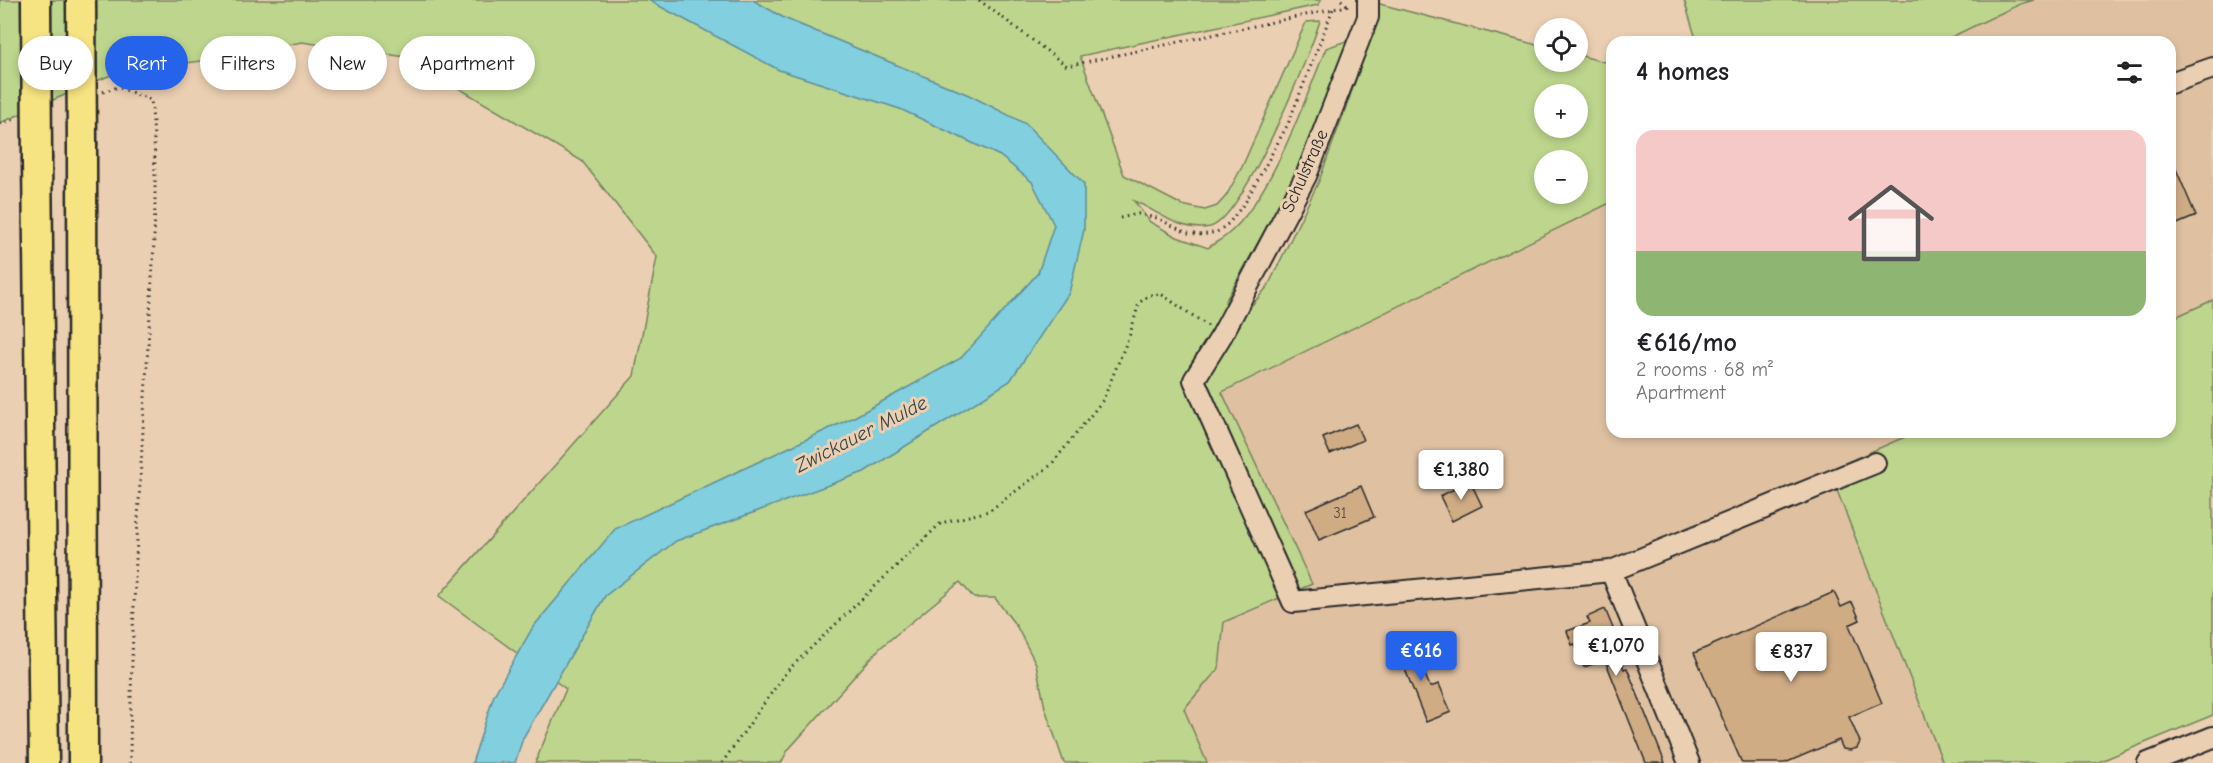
<!DOCTYPE html>
<html lang="en">
<head>
<meta charset="utf-8">
<style>
  body { margin:0; font-family:"Comic Neue",sans-serif; background:#f2f2f2; color:#202124; height:100vh; display:flex; flex-direction:column; font-size:22px; white-space:nowrap }
  * { box-sizing:border-box; margin:0 }
  p { font-size:20px; color:#757577 }
  .icon { flex:none; width:33px; height:33px; fill:none; stroke:currentColor; stroke-width:2; stroke-linecap:round; stroke-linejoin:round }
  .map { position:relative; flex:1; overflow:hidden }
  .drawer { position:absolute; left:1606px; top:36px; width:570px; height:402px; display:flex; flex-direction:column; background:#fff; border-radius:18px; box-shadow:0 3px 9px #0003 }
  .drawer>* { flex:none }
  .hud { position:absolute; left:18px; top:36px; width:570px; height:54px; display:flex; gap:12px }
  .fabs { position:absolute; left:1534px; top:18px; display:grid; gap:12px }
  .fabs a { display:grid; place-items:center; width:54px; height:54px; border-radius:50%; background:#fff; box-shadow:0 3px 9px #0003; font-size:30px }
  .price { position:absolute; translate:-50% -51px; padding:0 14px; border-radius:6px; background:#fff; color:#222; font-size:20px; line-height:39px; filter:drop-shadow(0 2px 3px #0008) }
  .price::after { content:''; position:absolute; left:50%; top:36px; width:18px; height:14px; margin-left:-9px; background:inherit; clip-path:polygon(0 0,100% 0,50% 100%) }
  .price.on { background:#2563eb; color:#fff }
  ul { padding:0; list-style:none }
  li { display:grid; align-content:center; gap:12px; height:318px; padding:0 30px }
  li+li { border-top:2px solid #e0e0e0 }
  li span { display:grid; place-items:center; height:186px; border-radius:18px; color:#555 }
  li>.icon { margin-inline-start:auto }
  span .icon { width:108px; height:108px; fill:#fffc; stroke-width:1 }
  li b { font-size:26px }
  h2 { display:flex; justify-content:space-between; align-items:center; height:72px; padding:0 30px; font-size:26px }
  .pill { padding:0 21px; border-radius:27px; background:#fff; box-shadow:0 3px 9px #0003; font-size:21px; line-height:54px }
  .pill.on { background:#2563eb; color:#fff }
  .map>svg:first-child { display:block }
  .built { fill:#dfc1a2 }
  .green { fill:#bdd58c; stroke:#74805c; stroke-width:1.5; fill-rule:evenodd }
  .water { fill:#81cfdf; stroke:#5f8d97; stroke-width:1.5 }
  .building { fill:#d0ac85; stroke:#2b2b2b; stroke-width:1.5 }
  .lines { fill:none; stroke-linecap:round; stroke-linejoin:round }
  .minor-casing { stroke:#2b2b2b; stroke-width:24 }
  .highway-casing { stroke:#2b2b2b; stroke-width:33 }
  .path { stroke:#2b2b2b; stroke-width:3; stroke-dasharray:1.5 4.5; stroke-linecap:butt }
  .minor { stroke:#ebcfb2; stroke-width:20 }
  .highway { stroke:#f6e381; stroke-width:28 }
  .highway-bridge-casing { stroke:#2b2b2b; stroke-width:33; stroke-linecap:butt }
  .highway-bridge { stroke:#f6e381; stroke-width:28 }
  .labels { text-anchor:middle; dominant-baseline:central; stroke-width:6; stroke-linejoin:round; paint-order:stroke }
  .number-label { font-size:15px; fill:#544b42 }
  .street-label { font-size:18px; fill:#2b2b2b; stroke:#ebcfb2 }
  .water-label { font-size:20px; font-style:italic; fill:#384446; stroke:#ebcfb2 }
</style>
</head>
<body>
<div class="map">
<svg width="2213" height="763" viewBox="0 0 2213 763">
  <rect width="100%" height="100%" fill="#ebcfb2"/>
  <filter id="ink" filterUnits="userSpaceOnUse"><feTurbulence type="fractalNoise" baseFrequency=".0167" numOctaves="2"/><feDisplacementMap in="SourceGraphic" scale="12" xChannelSelector="R" yChannelSelector="G"/><feConvolveMatrix kernelMatrix="1 2 1 2 8 2 1 2 1" color-interpolation-filters="sRGB"/></filter>
  <g filter="url(#ink)">
    <g class="built">
      <polygon points="2034,0 2213,0 2213,300 2171,319 2170,42 1941,42 2020,4"/>
      <polygon points="1612,202 1612,432 1916,432 1830,471 1943,763 1207,763 1184,709 1219,668 1224,622 1311,584 1222,393"/>
    </g>
    <g class="green">
      <path d="M 0,0 L 1321,0 L 1318,5 L 1080,56 L 1124,175 L 1182,205 L 1205,210 L 1217,206 L 1226,196 L 1242,167 L 1306,22 L 1320,21 C 1309,56 1243,219 1210,227 C 1181,233 1158,211 1134,201 L 1150,222 L 1177,237 L 1208,248 C 1214,243 1221,240 1227,235 C 1269,202 1306,98 1326,48 L 1349,40 L 1296,174 L 1225,302 L 1246,312 L 1268,286 L 1319,181 L 1377,22 L 1376,3 L 1545,47 L 1545,62 L 1578,62 L 1578,55 L 1612,64 L 1612,202 L 1222,392 L 1312,584 L 1224,622 L 1219,668 L 1184,709 L 1207,763 L 1064,763 L 1045,708 L 1036,664 L 1017,627 L 995,598 L 974,598 L 960,582 L 880,648 L 788,750 L 781,763 L 535,763 L 566,689 L 439,596 L 634,376 L 657,257 L 582,161 L 406,57 L 302,42 L 210,60 L 120,71 L 0,123 ZM 1545,94 L 1578,94 L 1578,128 L 1545,128 ZM 1545,160 L 1578,160 L 1578,194 L 1545,194 Z"/>
      <polygon points="1684,0 2034,0 2020,4 1941,42 1697,42"/>
      <polygon points="2213,300 2213,715 2096,763 1943,763 1829,470 1916,432 2170,432 2171,319"/>
    </g>
    <polygon class="water" points="648,0 753,0 784,18 969,95 1026,124 1084,184 1084,230 1069,293 1010,381 864,472 676,541 605,596 523,738 515,763 472,763 494,695 533,627 615,529 856,416 961,358 1038,273 1054,225 1032,182 1000,156 900,109 779,70"/>
    <g class="building">
      <polygon points="2170,155 2196,216 2170,227"/>
      <polygon points="1356,424 1363,440 1330,454 1323,438"/>
      <polygon points="1470,481 1482,506 1452,521 1440,496"/>
      <polygon points="1361,486 1374,517 1319,540 1306,510"/>
      <polygon points="1834,592 1841,607 1852,602 1860,620 1849,625 1882,703 1849,717 1860,742 1857,748 1850,750 1843,749 1839,740 1785,763 1742,763 1694,653"/>
      <polygon points="1605,609 1617,638 1613,640 1624,669 1627,668 1665,763 1646,763 1605,660 1584,667 1575,644 1572,645 1567,631 1590,623 1587,617"/>
      <polygon points="1408,634 1418,662 1420,662 1430,687 1439,684 1451,712 1426,722 1393,639"/>
    </g>
    <g class="lines">
      <defs>
        <g id="minor">
          <polyline points="1368,0 1368,17 1306,176 1222,335 1194,380 1293,602 1611,571 1875,463"/>
          <polyline points="2170,83 2213,68"/>
          <polyline points="1611,571 1689,763"/>
          <polyline points="2148,763 2213,737"/>
        </g>
        <g id="highway">
          <polyline points="82,145 83,763"/>
          <polyline points="37,160 44,763"/>
        </g>
      </defs>
      <use href="#minor" class="minor-casing"/>
      <use href="#highway" class="highway-casing"/>
      <g class="path">
        <polyline points="979,0 1067,66 1352,5"/>
        <polyline points="1341,0 1348,6"/>
        <path d="M 103,92 L 118,87 L 151,100 C 160,187 152,276 147,363 C 139,496 131,630 130,763"/>
        <polyline points="0,124 16,119"/>
        <polyline points="1120,218 1138,214 1157,218 1187,233 1202,235 1217,232 1229,223 1246,201 1288,124 1333,9"/>
        <polyline points="722,763 787,671 941,523 989,511 1051,465 1103,400 1130,334 1139,303 1149,295 1161,294 1208,326"/>
      </g>
      <use href="#minor" class="minor"/>
      <use href="#highway" class="highway"/>
      <defs>
        <g id="highway-bridge">
          <polyline points="36,0 37,160"/>
          <polyline points="81,0 82,145"/>
        </g>
      </defs>
      <use href="#highway-bridge" class="highway-bridge-casing"/>
      <use href="#highway-bridge" class="highway-bridge"/>
    </g>
  </g>
  <g class="labels">
    <g class="number-label">
      <text x="1340" y="513">31</text>
    </g>
    <g class="street-label">
      <text transform="translate(1305 171) rotate(-66)">Schulstraße</text>
    </g>
    <g class="water-label">
      <text transform="translate(861 434) rotate(-27)">Zwickauer Mulde</text>
    </g>
  </g>
</svg>
<div class="fabs">
<a><svg class="icon" aria-label="locate" viewBox="0 0 24 24"><circle cx="12" cy="12" r="6"/><path d="M12 2v4M12 18v4M2 12h4M18 12h4"/></svg></a>
<a>+</a>
<a>−</a>
</div>
<b class="price" style="left:1461px;top:501px">€1,380</b>
<b class="price" style="left:1616px;top:677px">€1,070</b>
<b class="price on" style="left:1421px;top:682px">€616</b>
<b class="price" style="left:1791px;top:683px">€837</b>
<div class="hud">
<a class="pill">Buy</a>
<a class="pill on">Rent</a>
<a class="pill">Filters</a>
<a class="pill">New</a>
<a class="pill">Apartment</a>
</div>
<section class="drawer">
<h2>4 homes<svg class="icon" aria-label="filters" viewBox="0 0 24 24"><path d="M4 7h16M4 17h16"/><circle cx="9" cy="7" r="2"/><circle cx="15" cy="17" r="2"/></svg></h2>
<ul>
<li><span style="background:linear-gradient(#f6c9c9 65%,#8fb573 0)"><svg class="icon" aria-label="home" viewBox="0 0 24 24"><path d="M3 11l9-7 9 7M6 9v11h12V9"/></svg></span><div><b>€616/mo</b><p>2 rooms · 68 m²</p><p>Apartment</p></div></li>
</ul>
</section>
</div>
</body>
</html>
